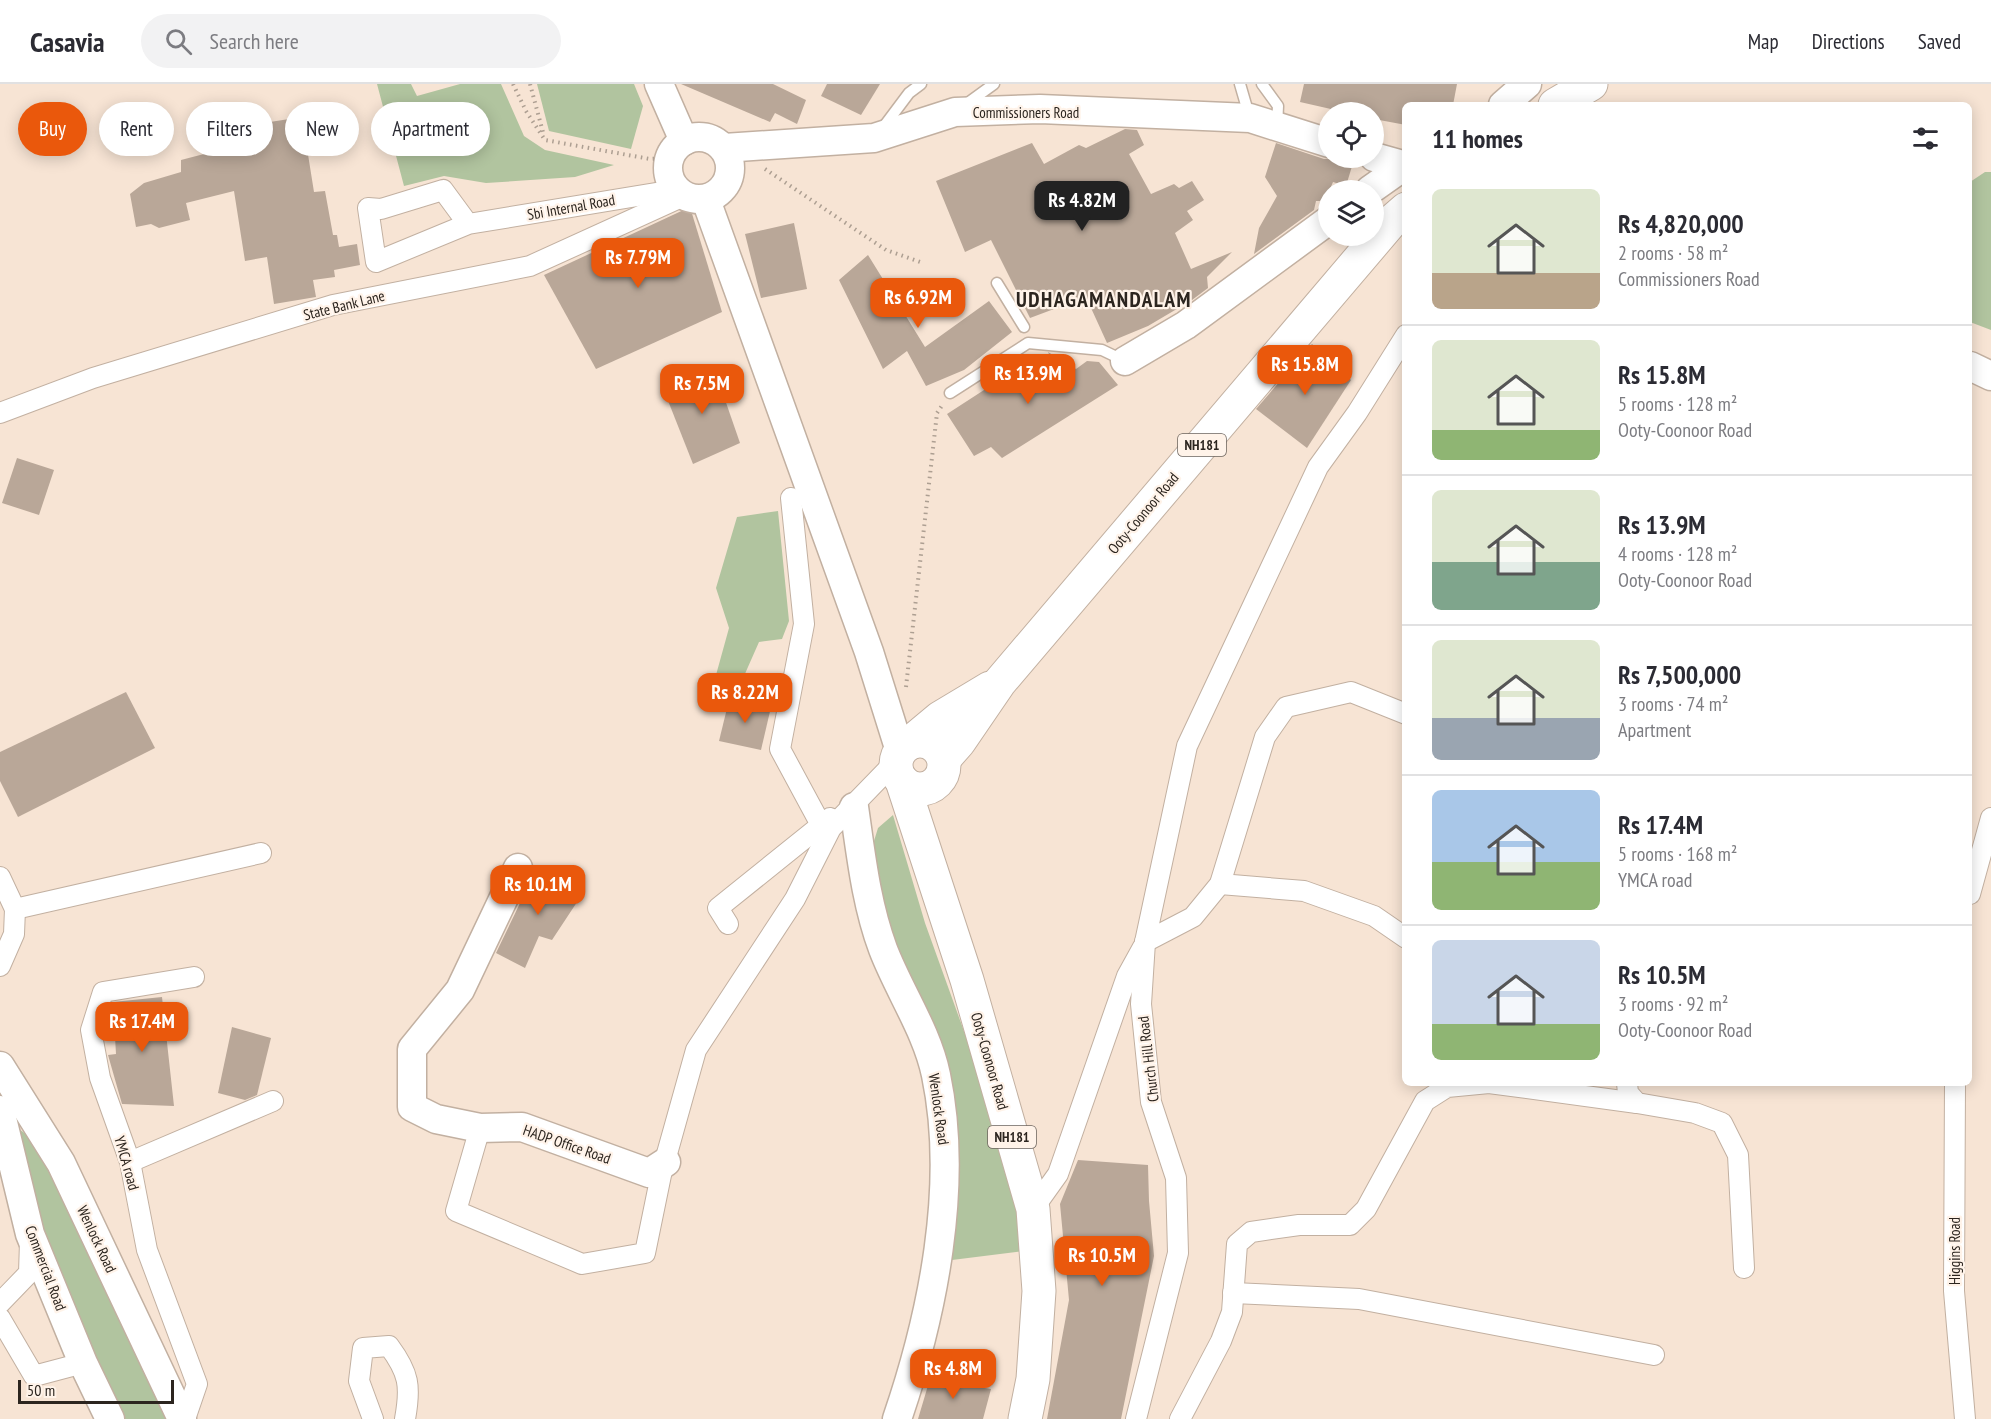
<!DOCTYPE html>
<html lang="en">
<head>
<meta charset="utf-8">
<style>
  body { margin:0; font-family:"PT Sans Narrow",sans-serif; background:#f2f2f3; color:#2b2b33; height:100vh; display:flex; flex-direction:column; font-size:22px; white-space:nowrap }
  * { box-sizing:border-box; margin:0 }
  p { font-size:20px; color:#7c7c81 }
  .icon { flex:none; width:33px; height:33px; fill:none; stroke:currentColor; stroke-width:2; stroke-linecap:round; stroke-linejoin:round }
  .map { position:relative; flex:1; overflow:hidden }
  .panel { position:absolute; left:1402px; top:18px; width:570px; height:984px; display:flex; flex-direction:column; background:#fff; border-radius:9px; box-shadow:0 3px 15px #0003 }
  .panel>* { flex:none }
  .hud { position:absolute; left:18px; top:18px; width:570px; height:54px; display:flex; gap:12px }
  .buttons { position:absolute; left:1318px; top:18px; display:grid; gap:12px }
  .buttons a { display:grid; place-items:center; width:66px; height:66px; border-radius:50%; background:#fff; box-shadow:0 3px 15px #0003; font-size:30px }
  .scale { position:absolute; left:18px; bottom:15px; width:156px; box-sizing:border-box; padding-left:6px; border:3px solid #2c251f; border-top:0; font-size:16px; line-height:21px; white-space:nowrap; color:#2c251f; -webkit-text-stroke:4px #fff3e9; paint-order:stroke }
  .price { position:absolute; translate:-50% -51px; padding:0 14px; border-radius:12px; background:#ea580c; color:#fff; font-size:20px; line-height:39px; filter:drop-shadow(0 2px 3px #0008) }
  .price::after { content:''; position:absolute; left:50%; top:36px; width:18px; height:14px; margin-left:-9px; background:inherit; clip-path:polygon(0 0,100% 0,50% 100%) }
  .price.on { background:#222; color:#fff }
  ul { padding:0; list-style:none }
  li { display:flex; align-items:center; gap:18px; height:150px; padding:0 30px }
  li+li { border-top:2px solid #e1e1e2 }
  li span { display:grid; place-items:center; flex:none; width:168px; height:120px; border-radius:9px; color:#555 }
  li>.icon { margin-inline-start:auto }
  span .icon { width:72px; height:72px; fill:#fffc; stroke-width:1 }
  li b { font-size:26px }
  h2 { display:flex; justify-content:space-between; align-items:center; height:72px; padding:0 30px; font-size:26px }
  .tag { padding:0 21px; border-radius:27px; background:#fff; box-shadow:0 3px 15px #0003; font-size:21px; line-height:54px }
  .tag.on { background:#ea580c; color:#fff }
  header { display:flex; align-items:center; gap:36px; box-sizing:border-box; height:84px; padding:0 30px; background:#fff; border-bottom:2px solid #e1e1e2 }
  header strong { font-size:28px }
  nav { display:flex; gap:33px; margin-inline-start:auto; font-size:21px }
  .search { width:420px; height:54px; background:#f2f2f3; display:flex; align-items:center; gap:15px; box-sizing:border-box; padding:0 21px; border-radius:33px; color:#7c7c81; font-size:22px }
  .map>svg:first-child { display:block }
  .green { fill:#b1c49f }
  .building { fill:#b9a798 }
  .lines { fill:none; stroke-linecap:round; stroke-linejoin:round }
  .lane-casing { stroke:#c2b0a1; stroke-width:13 }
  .street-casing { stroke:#c2b0a1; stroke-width:22 }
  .secondary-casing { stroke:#c2b0a1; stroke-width:31 }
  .highway-casing { stroke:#c2b0a1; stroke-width:35 }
  .path { stroke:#ad9f92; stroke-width:4; stroke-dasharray:1.5 4.5; stroke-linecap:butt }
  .lane { stroke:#fff; stroke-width:10 }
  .street { stroke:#fff; stroke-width:20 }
  .secondary { stroke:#fff; stroke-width:28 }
  .highway { stroke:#fff; stroke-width:33 }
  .labels { text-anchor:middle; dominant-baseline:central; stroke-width:4.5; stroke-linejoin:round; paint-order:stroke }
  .shield { fill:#fff3e9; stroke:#6b635c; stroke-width:1.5 }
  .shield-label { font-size:14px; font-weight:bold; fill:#2c251f }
  .street-label { font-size:15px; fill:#2c251f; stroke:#fff3e9 }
  .district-label { font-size:21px; font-weight:bold; letter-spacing:1.5px; fill:#2c251f; stroke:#fff3e9 }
</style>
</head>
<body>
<header>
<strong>Casavia</strong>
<div class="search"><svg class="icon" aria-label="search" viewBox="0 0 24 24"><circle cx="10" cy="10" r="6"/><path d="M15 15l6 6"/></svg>Search here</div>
<nav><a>Map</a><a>Directions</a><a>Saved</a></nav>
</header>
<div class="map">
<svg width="1991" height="1335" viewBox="0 0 1991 1335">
  <rect width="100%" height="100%" fill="#f7e4d4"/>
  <g class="green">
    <polygon points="377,0 411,0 417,12 460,0 501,0 524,52 545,66 614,81 575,93 486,99 444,92 404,102"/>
    <polygon points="537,0 634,0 643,22 631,65 549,47"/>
    <polygon points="1985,88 1991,88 1991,246 1970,238 1970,98"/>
    <polygon points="778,427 789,537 782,555 759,558 744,592 716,591 729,544 716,504 737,433"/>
    <polygon points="893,731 925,839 974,975 1031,1166 952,1176 954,1090 870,770 878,744"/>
    <polygon points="2,1032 44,1064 182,1335 110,1335"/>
  </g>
  <g class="building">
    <polygon points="681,0 773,0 806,16 797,40 775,29 770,38"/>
    <polygon points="827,0 880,0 861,31 821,12"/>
    <polygon points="1304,0 1457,0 1453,21 1406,21 1406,41 1374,35 1374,28 1344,28 1300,18"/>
    <polygon points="302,33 314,108 325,107 333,151 337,151 339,163 357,160 360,181 334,186 335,193 313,196 316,213 274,220 267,173 245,177 234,107 186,119 190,136 159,144 151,140 136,143 130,110 144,99 181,88 181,76 227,64 225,45"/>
    <polygon points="1125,45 1137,46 1144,61 1129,70 1151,110 1174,100 1179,104 1192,97 1204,116 1187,127 1193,136 1175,149 1191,185 1232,168 1207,193 1208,204 1192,216 1148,242 1107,259 1086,213 1030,234 991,156 965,168 936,97 1032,59 1044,80 1079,61 1086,64"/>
    <polygon points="1276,59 1324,75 1335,74 1353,79 1346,102 1333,98 1325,117 1316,117 1314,126 1254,170 1259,144 1277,112 1265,93"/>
    <polygon points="690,123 722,228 596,285 544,191"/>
    <polygon points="794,139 807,205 761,214 745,150"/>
    <polygon points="868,171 925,263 989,217 1012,248 964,286 926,302 907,267 883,285 839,196"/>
    <polygon points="1312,260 1351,296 1307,364 1256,325"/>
    <polygon points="1048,268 1076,285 1087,277 1099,278 1118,301 1002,374 991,363 974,372 947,330 1029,277 1047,294 1057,288"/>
    <polygon points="713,281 740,359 693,380 663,304"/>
    <polygon points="17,374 54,386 39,431 2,419"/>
    <polygon points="126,608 155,664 18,733 0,697 0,668"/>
    <polygon points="730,612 771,623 761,666 719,657"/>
    <polygon points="537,784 583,809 552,856 539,852 525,884 496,869"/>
    <polygon points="162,913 174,1022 122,1020 108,971 116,970 113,918"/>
    <polygon points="232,943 271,954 257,1011 245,1016 218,1009"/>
    <polygon points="1078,1076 1148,1081 1149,1117 1154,1172 1121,1335 1047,1335 1069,1216 1060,1120"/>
    <polygon points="932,1288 955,1292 954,1299 991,1305 983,1335 918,1335"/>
  </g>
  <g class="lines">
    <defs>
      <g id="lane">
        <polyline points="1240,0 1249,31"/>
        <polyline points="1262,0 1278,22 1277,42"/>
        <polyline points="965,21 994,0"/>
        <polyline points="882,45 909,9 921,0"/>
        <polyline points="997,199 1024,243"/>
        <polyline points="950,309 1028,259 1102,266 1125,277"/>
      </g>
      <g id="street">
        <polyline points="468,140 443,106 381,125 368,124 376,178 468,140 674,106"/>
        <polyline points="1406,251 1357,329 1318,383 1187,662 1145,858 1193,833 1220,800 1265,653 1286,623 1351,608 1406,630"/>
        <polyline points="0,329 93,294 333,221 530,182 686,111"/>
        <polyline points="791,414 804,540 780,665 821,741"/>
        <polyline points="0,793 15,825 14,850 0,882"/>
        <polyline points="1220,800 1304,807 1374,832 1406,854"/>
        <polyline points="1970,810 1991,734"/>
        <polyline points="15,825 261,769"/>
        <polyline points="728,840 718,824 830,734"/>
        <polyline points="1627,999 1628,1009 1637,1019 1695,1029 1722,1039 1738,1071 1744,1184"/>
        <polyline points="1955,999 1954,1207 1965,1335"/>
        <polyline points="480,1044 456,1127 582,1180 645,1169 661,1091 696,966 795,815 831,744 896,677"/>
        <polyline points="130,1078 273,1017"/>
        <polyline points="1033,1125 1058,1090 1127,892 1143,863"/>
        <polyline points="1233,1209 1359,1215 1654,1271"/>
        <polyline points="0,1219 29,1189 30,1158"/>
        <polyline points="0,1234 34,1292 83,1279"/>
        <polyline points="185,1335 197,1300 147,1166 130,1078 100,994 91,946 103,908 194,893"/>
        <path d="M 373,1335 L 359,1297 L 363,1264 L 389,1262 C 409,1289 411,1302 405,1335"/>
        <polyline points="1136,1335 1178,1169 1176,1094 1151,1018 1141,920 1145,858"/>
        <polyline points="1180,1335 1221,1257 1232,1228 1237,1160 1251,1148 1299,1141 1350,1141 1366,1125 1425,1017 1447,1003 1489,999 1637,1019"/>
      </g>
      <g id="secondary">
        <polyline points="659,0 684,57"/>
        <polyline points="1503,21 1527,0"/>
        <circle cx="699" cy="84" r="31"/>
        <polyline points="724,64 874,54 955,28 1040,25 1250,34 1329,59"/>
        <polyline points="1374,73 1406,82"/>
        <polyline points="1370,106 1404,82"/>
        <polyline points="706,116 869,568 900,667"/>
        <polyline points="1125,277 1186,241 1329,136"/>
        <polyline points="1970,282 1991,292"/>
        <path d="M 854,723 C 861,771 866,819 883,865 C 899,907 927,947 936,991 C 959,1101 933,1230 897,1335"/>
        <polyline points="518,784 460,906 412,965 412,1023 436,1035 480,1044 522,1043 649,1089 666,1078"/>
        <polyline points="0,982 61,1079 182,1335"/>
        <polyline points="0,1026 30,1150 83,1279 110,1335"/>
      </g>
      <g id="highway">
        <polyline points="1555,21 1591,0"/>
        <circle cx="920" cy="681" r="24"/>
        <polyline points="910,659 940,634 990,604"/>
        <polyline points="944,675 959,658 1000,598 1391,138 1406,125"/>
        <polyline points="902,697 967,896 1033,1125 1039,1207 1033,1295 1025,1335"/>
      </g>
    </defs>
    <use href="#lane" class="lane-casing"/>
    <use href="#street" class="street-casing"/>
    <use href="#secondary" class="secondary-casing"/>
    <use href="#highway" class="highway-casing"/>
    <g class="path">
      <polyline points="513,0 526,27 545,56 650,75 668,74"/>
      <polyline points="530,0 544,52"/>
      <polyline points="765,85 886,166 923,179"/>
      <polyline points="906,603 937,329 943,320"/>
    </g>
    <use href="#lane" class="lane"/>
    <use href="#street" class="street"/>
    <use href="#secondary" class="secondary"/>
    <use href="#highway" class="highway"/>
  </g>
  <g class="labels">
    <g class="shield">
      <rect x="1178" y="350" width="48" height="22" rx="4.5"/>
      <rect x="988" y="1042" width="48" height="22" rx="4.5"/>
    </g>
    <g class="shield-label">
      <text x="1202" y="361">NH181</text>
      <text x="1012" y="1053">NH181</text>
    </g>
    <g class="street-label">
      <text x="1026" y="28">Commissioners Road</text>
      <text transform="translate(571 123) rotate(-10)">Sbi Internal Road</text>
      <text transform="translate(344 221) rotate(-14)">State Bank Lane</text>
      <text transform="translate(1143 429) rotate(-50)">Ooty-Coonoor Road</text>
      <text transform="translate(1148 975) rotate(-97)">Church Hill Road</text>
      <text transform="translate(990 977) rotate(74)">Ooty-Coonoor Road</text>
      <text transform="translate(939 1025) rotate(82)">Wenlock Road</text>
      <text transform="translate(567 1060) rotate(19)">HADP Office Road</text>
      <text transform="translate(127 1079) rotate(74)">YMCA road</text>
      <text transform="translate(97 1155) rotate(65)">Wenlock Road</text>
      <text transform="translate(1954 1167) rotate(-90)">Higgins Road</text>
      <text transform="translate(46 1184) rotate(69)">Commercial Road</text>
    </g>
    <g class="district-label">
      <text x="1104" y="215">UDHAGAMANDALAM</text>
    </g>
  </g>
</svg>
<div class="buttons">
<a><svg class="icon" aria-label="locate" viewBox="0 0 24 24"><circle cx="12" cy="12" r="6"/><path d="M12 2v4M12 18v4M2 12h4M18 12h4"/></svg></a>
<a><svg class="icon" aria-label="layers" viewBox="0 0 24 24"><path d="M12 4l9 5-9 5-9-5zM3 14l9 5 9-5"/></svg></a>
</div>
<div class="scale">50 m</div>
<b class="price on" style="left:1082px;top:148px">Rs 4.82M</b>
<b class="price" style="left:638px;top:205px">Rs 7.79M</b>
<b class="price" style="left:918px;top:245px">Rs 6.92M</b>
<b class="price" style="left:1305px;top:312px">Rs 15.8M</b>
<b class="price" style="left:1028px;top:321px">Rs 13.9M</b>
<b class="price" style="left:702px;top:331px">Rs 7.5M</b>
<b class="price" style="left:745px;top:640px">Rs 8.22M</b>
<b class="price" style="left:538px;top:832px">Rs 10.1M</b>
<b class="price" style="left:142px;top:969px">Rs 17.4M</b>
<b class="price" style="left:1102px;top:1203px">Rs 10.5M</b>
<b class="price" style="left:953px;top:1316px">Rs 4.8M</b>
<div class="hud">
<a class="tag on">Buy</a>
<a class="tag">Rent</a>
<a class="tag">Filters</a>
<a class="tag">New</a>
<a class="tag">Apartment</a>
</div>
<section class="panel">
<h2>11 homes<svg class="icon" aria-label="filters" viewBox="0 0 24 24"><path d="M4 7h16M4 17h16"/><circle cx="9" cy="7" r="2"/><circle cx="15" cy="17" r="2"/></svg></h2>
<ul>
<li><span style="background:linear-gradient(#dfe7d0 70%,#b9a48a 0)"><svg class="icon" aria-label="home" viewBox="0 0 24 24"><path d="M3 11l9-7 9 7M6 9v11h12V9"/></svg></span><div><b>Rs 4,820,000</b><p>2 rooms · 58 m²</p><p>Commissioners Road</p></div></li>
<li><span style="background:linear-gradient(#dfe7d0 75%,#8fb573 0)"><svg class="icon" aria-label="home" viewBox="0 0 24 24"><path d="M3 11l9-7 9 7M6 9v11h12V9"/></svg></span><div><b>Rs 15.8M</b><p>5 rooms · 128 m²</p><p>Ooty-Coonoor Road</p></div></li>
<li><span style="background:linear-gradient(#dfe7d0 60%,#7fa58c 0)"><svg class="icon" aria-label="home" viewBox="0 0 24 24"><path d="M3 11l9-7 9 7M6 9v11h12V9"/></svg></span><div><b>Rs 13.9M</b><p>4 rooms · 128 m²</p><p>Ooty-Coonoor Road</p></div></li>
<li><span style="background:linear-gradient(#dfe7d0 65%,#9aa5b1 0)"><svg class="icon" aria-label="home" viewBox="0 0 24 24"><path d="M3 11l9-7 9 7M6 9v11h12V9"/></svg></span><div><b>Rs 7,500,000</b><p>3 rooms · 74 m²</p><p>Apartment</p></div></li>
<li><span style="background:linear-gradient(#a9c7e8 60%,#8fb573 0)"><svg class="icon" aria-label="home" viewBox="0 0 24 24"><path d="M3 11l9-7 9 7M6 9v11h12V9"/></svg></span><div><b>Rs 17.4M</b><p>5 rooms · 168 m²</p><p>YMCA road</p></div></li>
<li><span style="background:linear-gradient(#c9d6e8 70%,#8fb573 0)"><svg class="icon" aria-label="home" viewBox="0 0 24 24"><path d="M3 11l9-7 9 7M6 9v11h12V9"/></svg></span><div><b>Rs 10.5M</b><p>3 rooms · 92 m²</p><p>Ooty-Coonoor Road</p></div></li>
</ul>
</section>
</div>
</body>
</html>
